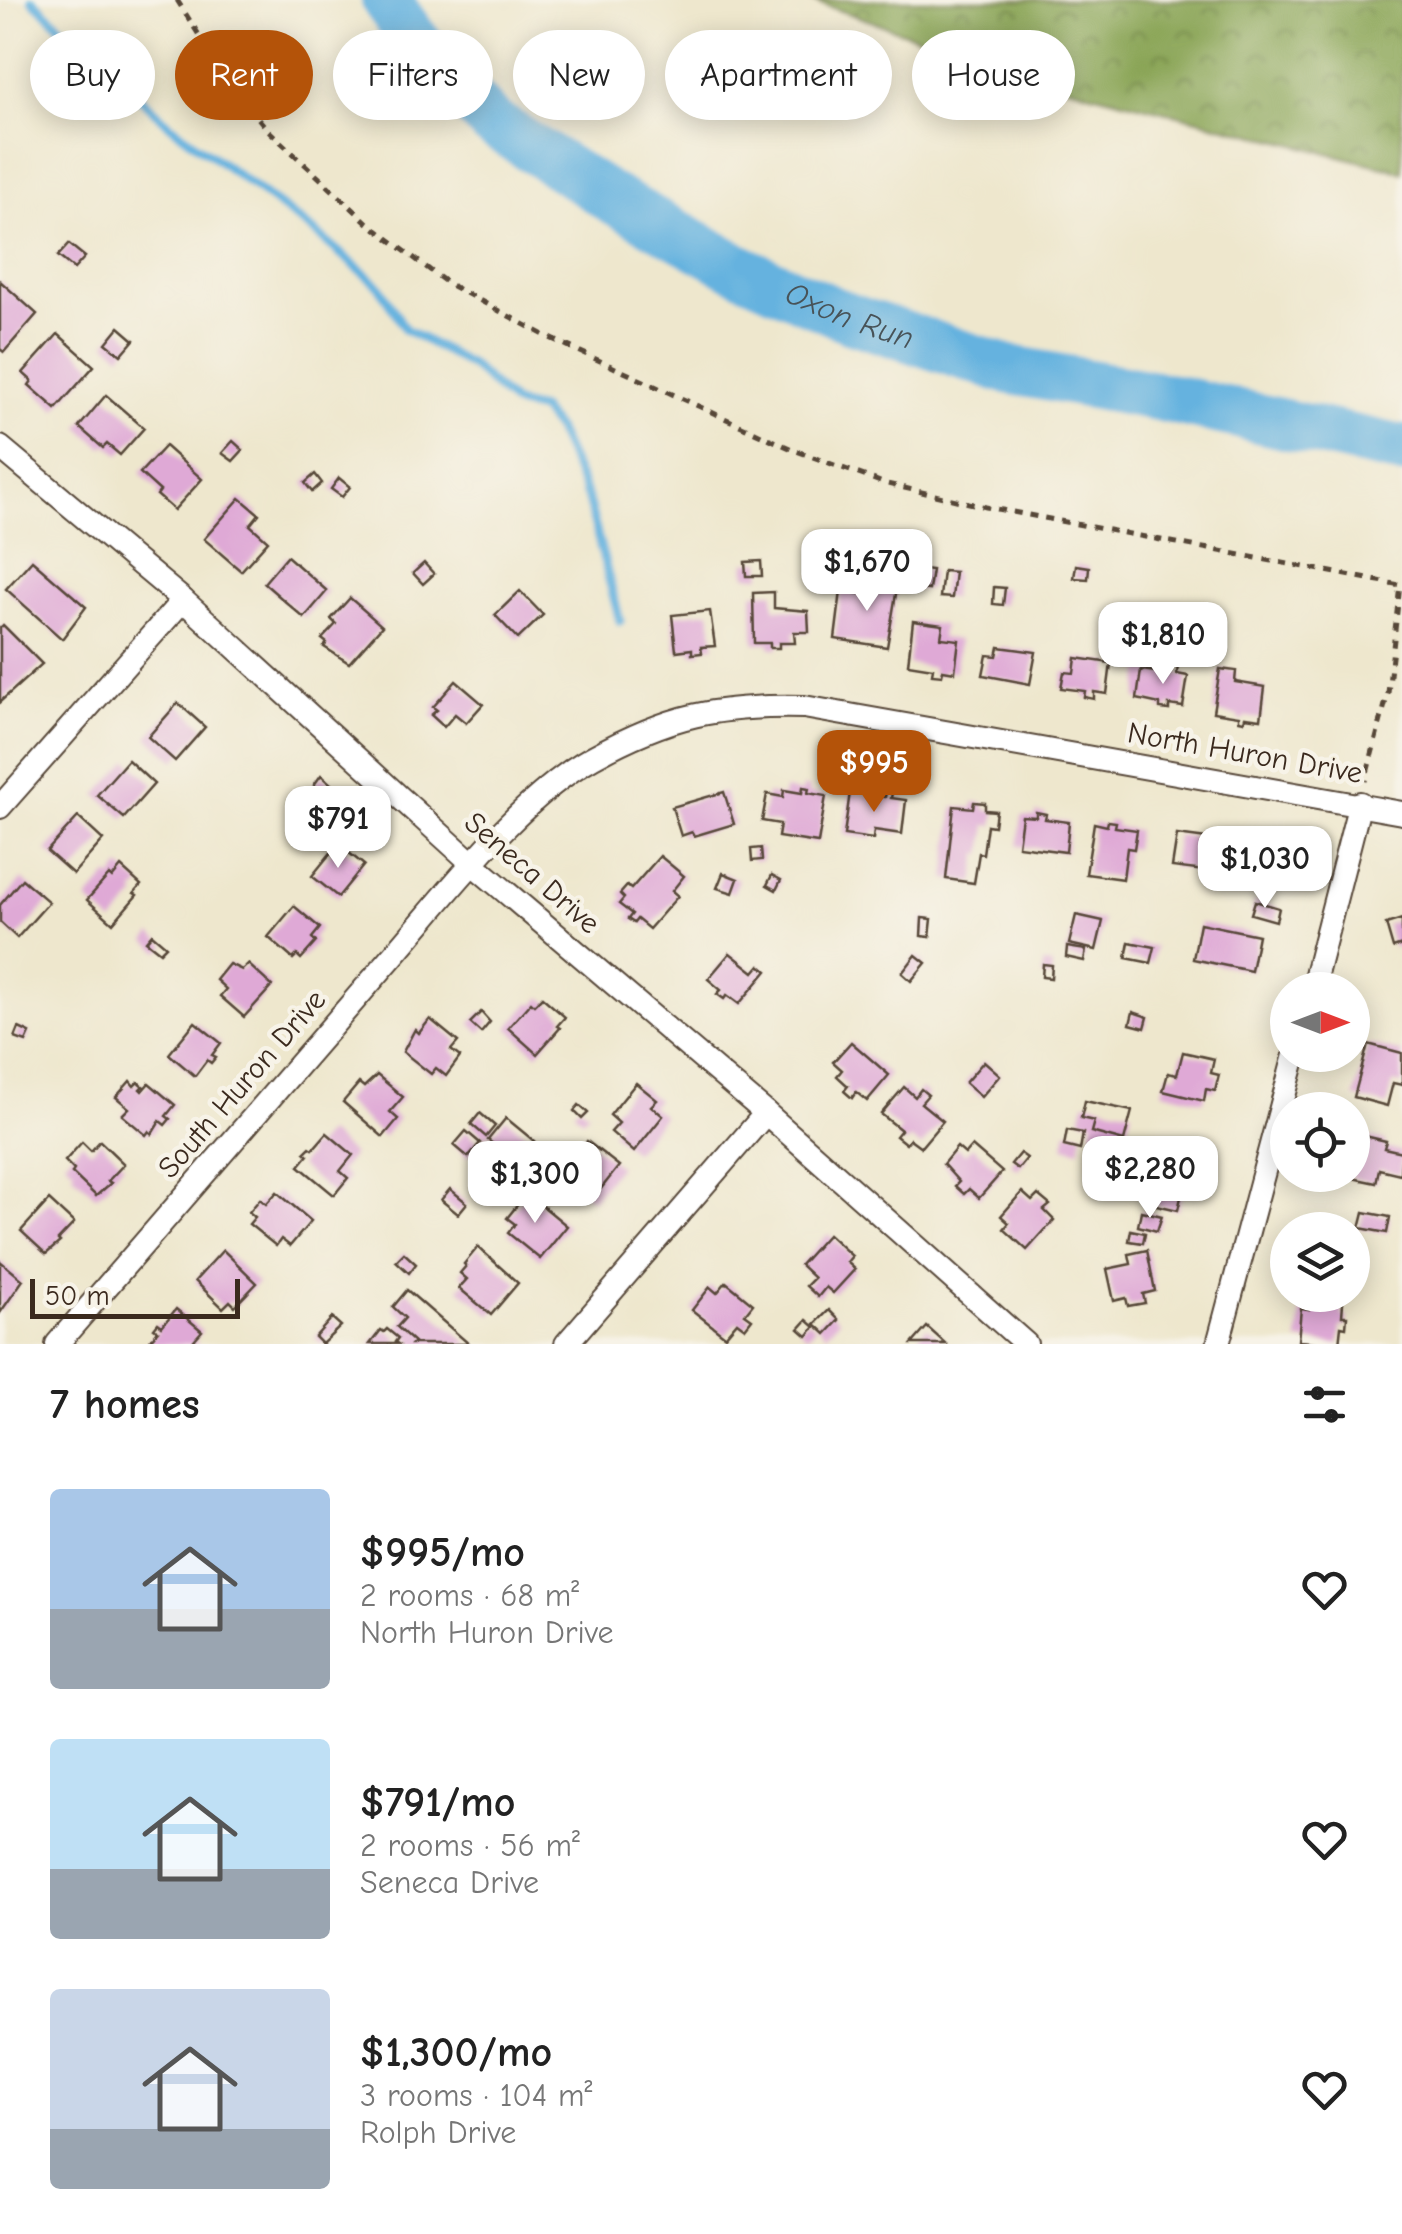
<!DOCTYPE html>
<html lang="en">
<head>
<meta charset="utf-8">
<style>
  body { margin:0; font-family:"Comic Neue",sans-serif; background:#f2f2f2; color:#222; height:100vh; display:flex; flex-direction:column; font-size:38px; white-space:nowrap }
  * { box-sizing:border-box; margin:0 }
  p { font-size:32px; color:#767676 }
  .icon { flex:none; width:55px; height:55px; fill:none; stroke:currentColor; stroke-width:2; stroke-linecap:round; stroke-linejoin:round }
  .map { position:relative; height:1344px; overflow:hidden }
  .drawer { display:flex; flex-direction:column; background:#fff; flex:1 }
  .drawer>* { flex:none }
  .guide { position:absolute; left:30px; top:30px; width:1342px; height:90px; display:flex; gap:20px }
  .needle { width:65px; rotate:90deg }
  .controls { position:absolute; left:1270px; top:972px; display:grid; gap:20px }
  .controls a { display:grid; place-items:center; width:100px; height:100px; border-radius:50%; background:#fff; box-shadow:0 5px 25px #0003; font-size:50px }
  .scale { position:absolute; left:30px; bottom:25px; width:210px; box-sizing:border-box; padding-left:10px; border:5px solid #3b2a1e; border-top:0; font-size:28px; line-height:35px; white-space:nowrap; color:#3b2a1e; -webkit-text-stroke:8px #f7f3e8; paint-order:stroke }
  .price { position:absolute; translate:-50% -85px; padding:0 22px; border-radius:20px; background:#fff; color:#222; font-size:32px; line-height:65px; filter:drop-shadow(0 2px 5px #0008) }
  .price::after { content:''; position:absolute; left:50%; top:60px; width:30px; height:22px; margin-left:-15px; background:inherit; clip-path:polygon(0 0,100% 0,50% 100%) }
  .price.current { background:#b45309; color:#fff }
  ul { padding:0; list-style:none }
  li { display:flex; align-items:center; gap:30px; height:250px; padding:0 50px }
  li span { display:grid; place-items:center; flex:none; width:280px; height:200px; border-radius:10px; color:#555 }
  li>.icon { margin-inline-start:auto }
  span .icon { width:120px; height:120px; fill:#fffc; stroke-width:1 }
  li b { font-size:42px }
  h2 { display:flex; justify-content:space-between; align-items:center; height:120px; padding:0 50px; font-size:42px }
  .chip { padding:0 35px; border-radius:45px; background:#fff; box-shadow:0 5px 25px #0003; font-size:35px; line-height:90px }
  .chip.current { background:#b45309; color:#fff }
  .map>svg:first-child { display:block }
  .forest { fill:url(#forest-crowns); stroke:#62683a; stroke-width:2.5 }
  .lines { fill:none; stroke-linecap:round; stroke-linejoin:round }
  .stream { stroke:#65b2df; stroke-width:9 }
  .river { stroke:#65b2df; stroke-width:50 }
  .building { fill:#dfa9d6 }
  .minor-casing { stroke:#564638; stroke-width:26 }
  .path { stroke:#564638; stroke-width:5; stroke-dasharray:8 8; stroke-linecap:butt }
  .minor { stroke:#fff; stroke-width:22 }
  .labels { text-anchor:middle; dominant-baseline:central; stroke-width:9; stroke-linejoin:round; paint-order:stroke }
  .street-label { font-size:30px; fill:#3b2a1e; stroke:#f7f3e8 }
  .water-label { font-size:32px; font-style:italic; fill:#485358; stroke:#f7f3e8 }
</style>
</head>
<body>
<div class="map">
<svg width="1402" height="1344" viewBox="0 0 1402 1344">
  <defs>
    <pattern id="forest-crowns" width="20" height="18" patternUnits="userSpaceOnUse" patternTransform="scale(2.5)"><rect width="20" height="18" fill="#8aa557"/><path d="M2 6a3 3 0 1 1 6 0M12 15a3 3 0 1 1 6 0" fill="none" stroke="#728747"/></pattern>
  </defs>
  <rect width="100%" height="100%" fill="#f7f3e8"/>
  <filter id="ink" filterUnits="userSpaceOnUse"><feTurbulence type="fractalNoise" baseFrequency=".01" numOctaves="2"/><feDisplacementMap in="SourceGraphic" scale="20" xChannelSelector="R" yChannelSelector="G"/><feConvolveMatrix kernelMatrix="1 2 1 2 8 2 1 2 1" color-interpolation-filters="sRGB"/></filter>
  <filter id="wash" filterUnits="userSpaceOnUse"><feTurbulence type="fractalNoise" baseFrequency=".0048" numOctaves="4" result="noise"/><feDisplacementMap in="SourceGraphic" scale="40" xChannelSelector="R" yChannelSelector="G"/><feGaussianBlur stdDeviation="2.25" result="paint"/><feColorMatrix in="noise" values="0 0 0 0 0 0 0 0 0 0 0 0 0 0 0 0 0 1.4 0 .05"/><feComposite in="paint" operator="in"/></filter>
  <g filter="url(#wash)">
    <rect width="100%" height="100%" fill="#eee7cd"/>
    <polygon class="forest" points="810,0 1402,0 1402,172 1041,80"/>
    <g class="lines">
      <polyline class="stream" points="32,0 169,124 316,233 379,286 405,329 472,366 514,404 541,410 557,430 587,496 620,621"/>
      <path class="river" id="s1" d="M 386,0 L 413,38 L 491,122 L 611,198 L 736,267 L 849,318 L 1006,369 L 1162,397 L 1402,450"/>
    </g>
    <g id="blocks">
      <g class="building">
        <polygon points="69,244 85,257 74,269 58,256"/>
        <polygon points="0,281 37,314 4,352 0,349"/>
        <polygon points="119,327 134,340 121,355 106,343"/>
        <polygon points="58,334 94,366 56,409 29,385 32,381 23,373"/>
        <polygon points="106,395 144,428 120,455 107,444 103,448 79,427"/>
        <polygon points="233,441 243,450 233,461 222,453"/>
        <polygon points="165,446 202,479 174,510 157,495 160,491 140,473"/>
        <polygon points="315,474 322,483 312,492 305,483"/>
        <polygon points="339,478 350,487 342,497 331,489"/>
        <polygon points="240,498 259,514 250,525 268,541 241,571 204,539"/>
        <polygon points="898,537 915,540 912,557 895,554"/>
        <polygon points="840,547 853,550 850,564 837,561"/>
        <polygon points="287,556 327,591 304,618 264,583"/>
        <polygon points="32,560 86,607 62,639 6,589"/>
        <polygon points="761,561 762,576 746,576 745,562"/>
        <polygon points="424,563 434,574 423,584 413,573"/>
        <polygon points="1076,565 1089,567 1088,579 1074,578"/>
        <polygon points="915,568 932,570 929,590 913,588"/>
        <polygon points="943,571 955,572 952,598 940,597"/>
        <polygon points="873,578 898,582 887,647 835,639 841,591 871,595"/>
        <polygon points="994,587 1005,588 1003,605 993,604"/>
        <polygon points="520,591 543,615 518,639 495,615"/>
        <polygon points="774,592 774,608 808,611 809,632 794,632 795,643 779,643 779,648 770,648 770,643 754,643 753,593"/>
        <polygon points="350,598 382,626 349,663 324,647 327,643 322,639 336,624 331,619"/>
        <polygon points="710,611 715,646 701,647 702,653 692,654 692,649 676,651 672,615"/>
        <polygon points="913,621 943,625 941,638 959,640 955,672 943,670 942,675 932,674 933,668 908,664"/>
        <polygon points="3,625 42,664 0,702 0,628"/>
        <polygon points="999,647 1036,652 1030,684 983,675 987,655 997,656"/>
        <polygon points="1076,658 1111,663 1107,694 1094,692 1094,699 1084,697 1085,691 1061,688 1064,672 1074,673"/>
        <polygon points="1167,662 1178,665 1177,674 1188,676 1183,707 1169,705 1169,710 1160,709 1160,704 1137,699 1141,670 1165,673"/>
        <polygon points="1220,669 1236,671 1235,682 1265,687 1261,719 1245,717 1244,721 1239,720 1239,716 1213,712"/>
        <polygon points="456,681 483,704 466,723 455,714 444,727 431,715 437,710 433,707"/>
        <polygon points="178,703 205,727 175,761 148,737"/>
        <polygon points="128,760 154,784 124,818 97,795"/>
        <polygon points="321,775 331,784 323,793 314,785"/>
        <polygon points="803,787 809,788 808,793 826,796 818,843 778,837 780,824 762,821 767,794 783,797 784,790 802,793"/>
        <polygon points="724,792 734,824 694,836 692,832 681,836 672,807"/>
        <polygon points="850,792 885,797 886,792 892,793 891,798 906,800 902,834 874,830 873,839 844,835"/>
        <polygon points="974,802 985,803 985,810 996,811 994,826 987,825 983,854 979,853 974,883 946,879 954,806 973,808"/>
        <polygon points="1036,812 1046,814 1045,819 1069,822 1066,852 1018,846 1022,816 1036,817"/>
        <polygon points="78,817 103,840 73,874 47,851"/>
        <polygon points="1108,821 1116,822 1115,827 1137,830 1134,849 1127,848 1123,879 1086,874 1094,823 1107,826"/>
        <polygon points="1177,835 1259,846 1254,884 1220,880 1221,873 1172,867"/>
        <polygon points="338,844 364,865 338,897 312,876"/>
        <polygon points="761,848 762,860 752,861 751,849"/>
        <polygon points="660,856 684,876 672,891 678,896 649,929 637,919 634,923 628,919 632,914 619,904 624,898 620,894 627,886 631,889"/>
        <polygon points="121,867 141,885 134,893 137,895 113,923 87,900 109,875 112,878"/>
        <polygon points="723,873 738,879 733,893 717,888"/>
        <polygon points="772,875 781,880 776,890 767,885"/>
        <polygon points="22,879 49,902 17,938 0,922 0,905"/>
        <polygon points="1255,901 1279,908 1276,921 1251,914"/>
        <polygon points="294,906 320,928 312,938 316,942 301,959 297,955 293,959 268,937"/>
        <polygon points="1076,915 1103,921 1096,950 1069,944"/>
        <polygon points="922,918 932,919 930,937 921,936"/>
        <polygon points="1402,919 1402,945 1393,948 1386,924"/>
        <polygon points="1200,923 1258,935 1251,971 1193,959"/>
        <polygon points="152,934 166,946 160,952 146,941"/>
        <polygon points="1129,942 1155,947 1151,963 1126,958"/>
        <polygon points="1067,947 1086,950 1084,961 1066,957"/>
        <polygon points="730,953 754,972 760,965 767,971 739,1004 727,995 724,999 717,994 721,990 708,979"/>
        <polygon points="916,955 926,963 911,981 902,973"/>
        <polygon points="229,964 242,970 248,964 272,986 244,1017 220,996 226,989 216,980"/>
        <polygon points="1043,964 1052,965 1051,978 1042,977"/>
        <polygon points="542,997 565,1017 557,1026 560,1028 537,1054 508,1028 531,1002 534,1005"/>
        <polygon points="481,1012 490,1022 481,1033 470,1023"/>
        <polygon points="1133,1012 1148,1017 1145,1028 1130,1024"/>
        <polygon points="430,1019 458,1042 451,1050 460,1057 446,1076 436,1068 431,1074 403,1052 415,1029 419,1033"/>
        <polygon points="195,1022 221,1043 212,1055 216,1057 211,1063 207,1060 195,1076 169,1054"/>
        <polygon points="19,1028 30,1033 26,1042 15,1038"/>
        <polygon points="851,1042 889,1075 867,1101 856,1092 852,1098 844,1091 848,1086 837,1076 842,1070 833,1062"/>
        <polygon points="1368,1044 1402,1053 1402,1085 1393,1083 1387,1106 1354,1097"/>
        <polygon points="1183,1052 1214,1059 1211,1073 1219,1075 1215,1091 1206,1089 1204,1101 1163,1091 1168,1073 1177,1075"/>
        <polygon points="984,1061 1000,1075 981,1097 965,1083"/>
        <polygon points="377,1075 403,1097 390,1112 398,1119 383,1137 343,1102 359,1083 364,1087"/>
        <polygon points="130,1081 134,1086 138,1082 143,1086 140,1089 142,1091 149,1083 175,1105 166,1116 170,1119 165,1125 160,1121 152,1134 149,1131 146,1135 122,1115 129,1108 116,1097"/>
        <polygon points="636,1083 657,1100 651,1106 663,1116 634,1152 611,1132 619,1123 610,1115"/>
        <polygon points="904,1087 915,1097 921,1089 928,1095 921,1103 943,1121 921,1147 910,1139 906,1144 896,1136 901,1130 881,1114"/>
        <polygon points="1085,1101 1132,1111 1124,1141 1091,1132 1094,1121 1081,1118"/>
        <polygon points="579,1105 588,1113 582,1119 574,1111"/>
        <polygon points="480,1113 495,1126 486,1137 471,1124"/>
        <polygon points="506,1118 534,1141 516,1163 488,1140"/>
        <polygon points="1067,1130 1083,1133 1080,1150 1064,1146"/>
        <polygon points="466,1131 480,1143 468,1157 454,1145"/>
        <polygon points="327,1133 353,1155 340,1171 348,1178 334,1195 299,1166 308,1155 305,1152 310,1147 313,1149"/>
        <polygon points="1352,1133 1386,1141 1384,1148 1402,1152 1400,1174 1379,1169 1376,1183 1352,1178"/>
        <polygon points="100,1141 124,1164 108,1181 111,1183 96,1196 72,1173 74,1170 65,1161 82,1142 91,1151"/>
        <polygon points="587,1141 619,1166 592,1200 560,1174 571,1154 574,1157"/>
        <polygon points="1161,1141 1201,1150 1197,1169 1188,1167 1178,1210 1148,1203 1155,1170 1140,1167 1144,1149 1158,1152"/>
        <polygon points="488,1145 505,1160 490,1178 473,1163"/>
        <polygon points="972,1146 1002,1172 979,1198 969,1189 964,1194 955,1186 959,1182 943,1164 957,1147 965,1154"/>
        <polygon points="1020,1153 1027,1158 1018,1169 1011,1164"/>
        <polygon points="450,1189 467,1203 458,1214 441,1200"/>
        <polygon points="277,1192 311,1221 290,1246 281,1239 276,1246 249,1224 255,1217 249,1212 260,1199 266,1204"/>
        <polygon points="1022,1192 1032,1201 1038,1195 1050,1205 1044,1210 1054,1220 1027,1250 1004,1229 1009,1223 1001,1216"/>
        <polygon points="527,1193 567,1226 540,1259 508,1233 515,1224 507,1218"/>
        <polygon points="49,1200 74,1223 58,1240 60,1242 46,1254 21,1231"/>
        <polygon points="1141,1211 1162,1216 1157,1231 1138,1226"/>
        <polygon points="1364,1212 1390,1217 1387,1233 1360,1228"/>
        <polygon points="1131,1230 1145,1233 1143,1243 1129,1241"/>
        <polygon points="828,1234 852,1256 847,1262 855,1269 833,1293 826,1287 818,1297 806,1286 814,1278 800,1265"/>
        <polygon points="1352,1243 1365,1246 1360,1271 1352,1269"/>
        <polygon points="478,1247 518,1283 491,1315 459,1288 467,1279 460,1273 466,1266 464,1264"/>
        <polygon points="223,1250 257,1283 235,1306 230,1301 223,1308 195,1281"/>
        <polygon points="1147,1250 1155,1291 1143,1294 1145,1303 1128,1306 1126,1298 1114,1301 1107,1269 1131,1264 1129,1254"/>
        <polygon points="404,1253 416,1264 409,1273 396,1261"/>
        <polygon points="0,1261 23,1280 0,1313"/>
        <polygon points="726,1282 753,1304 745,1314 752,1319 745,1328 737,1322 725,1336 692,1310 710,1287 717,1293"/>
        <polygon points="407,1290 469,1344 412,1344 414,1342 397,1327 405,1318 393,1307"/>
        <polygon points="1310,1300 1343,1303 1342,1316 1347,1316 1346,1327 1341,1326 1339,1344 1298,1341 1301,1308 1309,1309"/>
        <polygon points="176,1309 202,1331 194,1340 199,1344 152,1344 149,1341 158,1331 154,1328 158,1323 162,1326"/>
        <polygon points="829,1310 839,1320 826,1334 815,1324"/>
        <polygon points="332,1318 341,1326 322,1344 315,1337"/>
        <polygon points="807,1320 815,1327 807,1336 799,1329"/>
        <polygon points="927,1327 946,1344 912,1344"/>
        <polygon points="387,1329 398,1338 395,1342 398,1344 370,1344 381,1330 384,1332"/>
      </g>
    </g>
  </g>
  <g filter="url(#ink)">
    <use href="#blocks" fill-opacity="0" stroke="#564638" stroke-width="2.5"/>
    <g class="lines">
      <defs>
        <g id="minor">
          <polyline points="0,447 183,600 473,864 766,1113 1026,1344"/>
          <polyline points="0,807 183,600"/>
          <polyline points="1312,990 1360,803"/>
          <path d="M 57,1344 C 166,1218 276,1092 385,965 C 443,899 517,799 593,757 C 669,715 718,705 804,707 L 1402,813"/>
          <polyline points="566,1344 766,1113"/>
          <polyline points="1218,1344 1295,1055"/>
        </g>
      </defs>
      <use href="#minor" class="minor-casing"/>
      <polyline class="path" points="177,0 231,86 268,130 368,223 447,283 548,337 794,450 883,483 986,507 1400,585 1388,693 1365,781"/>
      <use href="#minor" class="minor"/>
    </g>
  </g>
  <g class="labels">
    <g class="street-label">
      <text transform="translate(1245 753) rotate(10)">North Huron Drive</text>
      <text transform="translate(532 873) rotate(41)">Seneca Drive</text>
      <text transform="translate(242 1084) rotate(-49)">South Huron Drive</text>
    </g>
    <g class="water-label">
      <text stroke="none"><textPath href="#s1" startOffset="570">Oxon Run</textPath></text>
    </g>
  </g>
</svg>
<div class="controls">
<a><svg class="needle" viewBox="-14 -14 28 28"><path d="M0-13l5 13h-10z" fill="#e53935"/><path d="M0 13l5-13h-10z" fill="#767676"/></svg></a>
<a><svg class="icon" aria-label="locate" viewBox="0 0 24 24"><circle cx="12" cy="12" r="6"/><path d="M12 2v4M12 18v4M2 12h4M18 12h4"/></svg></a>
<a><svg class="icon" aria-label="layers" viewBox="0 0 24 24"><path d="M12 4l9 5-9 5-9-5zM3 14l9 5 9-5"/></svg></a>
</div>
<div class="scale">50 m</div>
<b class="price" style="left:867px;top:614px">$1,670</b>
<b class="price" style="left:1163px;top:687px">$1,810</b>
<b class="price current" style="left:874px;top:815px">$995</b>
<b class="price" style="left:338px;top:871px">$791</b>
<b class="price" style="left:1265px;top:911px">$1,030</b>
<b class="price" style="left:1150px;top:1221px">$2,280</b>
<b class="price" style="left:535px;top:1226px">$1,300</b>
<div class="guide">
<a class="chip">Buy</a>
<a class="chip current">Rent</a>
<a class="chip">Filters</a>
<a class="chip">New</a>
<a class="chip">Apartment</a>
<a class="chip">House</a>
</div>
</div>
<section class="drawer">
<h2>7 homes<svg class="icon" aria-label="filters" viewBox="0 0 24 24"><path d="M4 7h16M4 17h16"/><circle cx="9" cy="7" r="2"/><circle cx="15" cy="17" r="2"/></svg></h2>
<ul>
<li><span style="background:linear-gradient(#a9c7e8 60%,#9aa5b1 0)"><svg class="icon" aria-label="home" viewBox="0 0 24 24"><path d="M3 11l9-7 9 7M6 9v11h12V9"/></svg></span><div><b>$995/mo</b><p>2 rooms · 68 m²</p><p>North Huron Drive</p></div><svg class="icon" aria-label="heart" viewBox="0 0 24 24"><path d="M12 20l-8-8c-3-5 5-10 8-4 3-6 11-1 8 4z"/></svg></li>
<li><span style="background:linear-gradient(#bfe0f5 65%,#9aa5b1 0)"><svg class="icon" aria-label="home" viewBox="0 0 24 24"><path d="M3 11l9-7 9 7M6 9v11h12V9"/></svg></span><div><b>$791/mo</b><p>2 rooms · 56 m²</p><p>Seneca Drive</p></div><svg class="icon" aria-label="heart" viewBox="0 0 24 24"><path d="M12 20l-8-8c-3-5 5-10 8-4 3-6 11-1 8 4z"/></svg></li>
<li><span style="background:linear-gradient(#c9d6e8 70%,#9aa5b1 0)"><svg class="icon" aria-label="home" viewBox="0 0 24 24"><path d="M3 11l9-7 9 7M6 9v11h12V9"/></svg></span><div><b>$1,300/mo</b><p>3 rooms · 104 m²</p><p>Rolph Drive</p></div><svg class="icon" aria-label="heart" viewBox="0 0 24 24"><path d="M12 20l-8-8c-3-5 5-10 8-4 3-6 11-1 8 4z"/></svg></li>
</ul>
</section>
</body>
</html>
